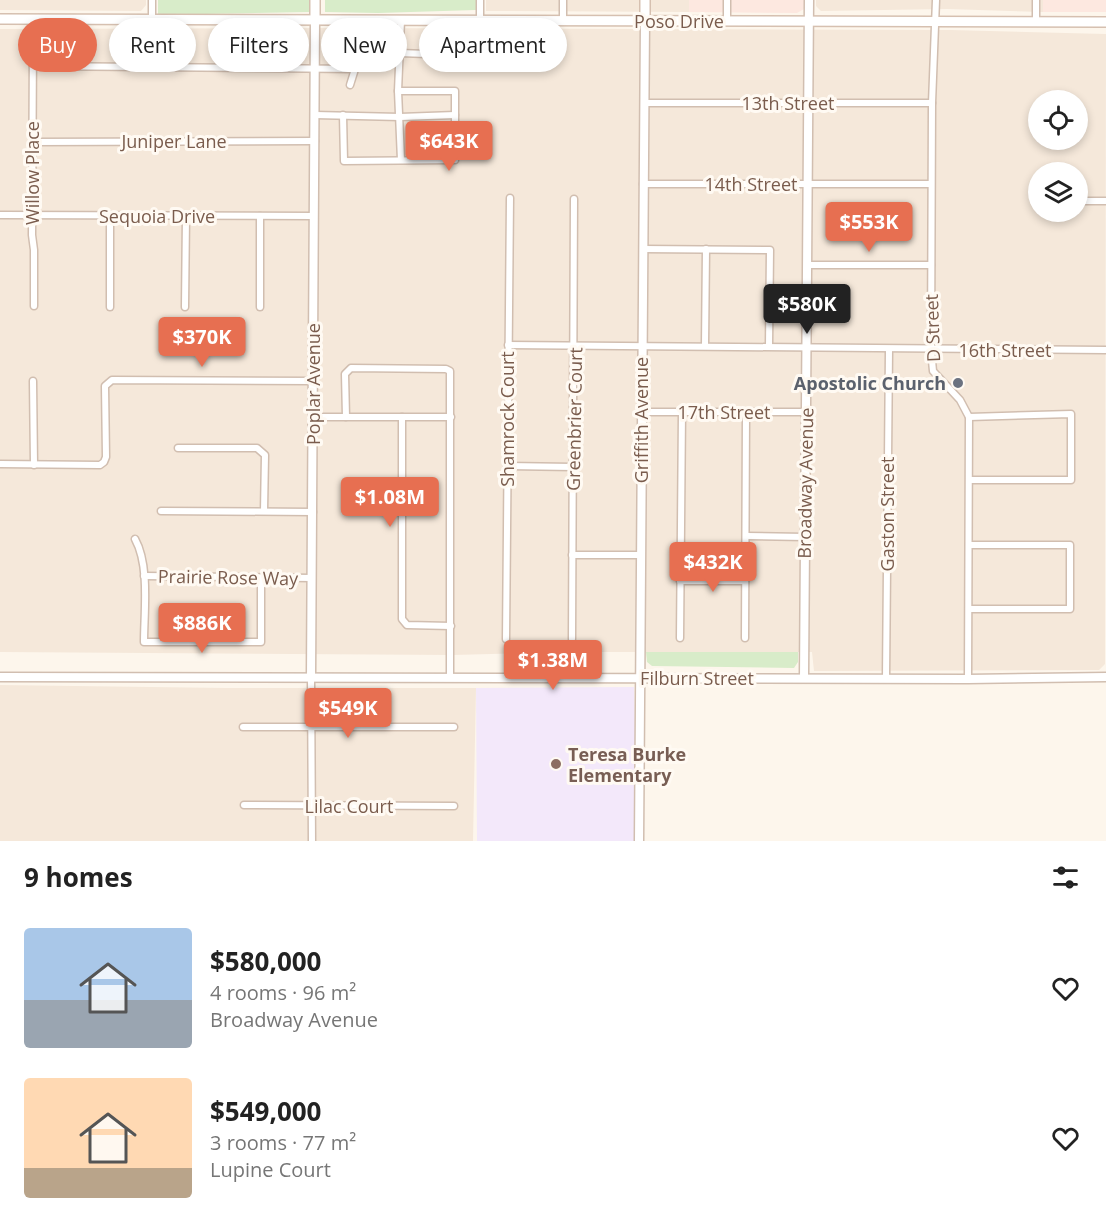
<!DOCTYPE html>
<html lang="en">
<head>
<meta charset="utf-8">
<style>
  body { margin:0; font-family:"Open Sans",sans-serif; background:#f6f6f6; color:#222; height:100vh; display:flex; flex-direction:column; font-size:22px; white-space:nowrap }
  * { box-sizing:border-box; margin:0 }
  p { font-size:20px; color:#767676 }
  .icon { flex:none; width:33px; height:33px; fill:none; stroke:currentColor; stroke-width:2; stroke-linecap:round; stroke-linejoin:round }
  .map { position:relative; height:841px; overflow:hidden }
  .sheet { display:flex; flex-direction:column; background:#fff; flex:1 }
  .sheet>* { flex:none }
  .guide { position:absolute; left:18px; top:18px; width:600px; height:54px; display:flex; gap:12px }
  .fabs { position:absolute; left:1028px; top:90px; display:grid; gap:12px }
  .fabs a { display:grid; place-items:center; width:60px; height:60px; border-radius:50%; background:#fff; box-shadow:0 3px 9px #0003; font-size:30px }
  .price { position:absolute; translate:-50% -51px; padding:0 14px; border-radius:6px; background:#e76f51; color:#fff; font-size:20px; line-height:39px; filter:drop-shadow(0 2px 3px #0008) }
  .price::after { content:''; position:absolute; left:50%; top:36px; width:18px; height:14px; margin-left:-9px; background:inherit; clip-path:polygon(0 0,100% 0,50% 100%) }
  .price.current { background:#222; color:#fff }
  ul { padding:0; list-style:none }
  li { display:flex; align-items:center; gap:18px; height:150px; padding:0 24px }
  li span { display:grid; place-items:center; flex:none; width:168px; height:120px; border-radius:6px; color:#555 }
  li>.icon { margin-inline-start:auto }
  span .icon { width:72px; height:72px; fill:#fffc; stroke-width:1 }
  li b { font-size:26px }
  h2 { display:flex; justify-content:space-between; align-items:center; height:72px; padding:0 24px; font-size:26px }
  .chip { padding:0 21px; border-radius:27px; background:#fff; box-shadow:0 3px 9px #0003; font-size:21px; line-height:54px }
  .chip.current { background:#e76f51; color:#fff }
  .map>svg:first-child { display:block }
  .residential { fill:#f5e8da; fill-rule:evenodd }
  .commercial { fill:#fde8e0 }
  .education { fill:#f3e8fa }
  .green { fill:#d8ecc9 }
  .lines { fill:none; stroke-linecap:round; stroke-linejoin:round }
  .minor-casing { stroke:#d1beb0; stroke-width:9 }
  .tertiary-casing { stroke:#d1beb0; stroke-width:11 }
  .secondary-casing { stroke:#d6c0b0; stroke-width:12 }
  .minor { stroke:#fff; stroke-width:6 }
  .tertiary { stroke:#fff; stroke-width:8 }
  .secondary { stroke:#fff; stroke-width:9 }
  .worship-dot { fill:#6b7280; stroke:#fffaf3; stroke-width:2 }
  .education-dot { fill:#8d6e63; stroke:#fffaf3; stroke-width:2 }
  .labels { text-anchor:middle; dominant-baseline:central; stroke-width:6; stroke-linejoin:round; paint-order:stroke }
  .street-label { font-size:18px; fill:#7a5c4d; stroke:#fffaf3 }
  .worship-label { font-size:18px; font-weight:bold; fill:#5b616d; stroke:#fffaf3; text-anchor:end }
  .education-label { font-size:18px; font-weight:bold; fill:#785e54; stroke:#fffaf3; text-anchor:start }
</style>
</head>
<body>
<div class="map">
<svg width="1106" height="841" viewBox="0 0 1106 841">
  <rect width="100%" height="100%" fill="#fdf6ec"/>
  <g class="residential">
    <polygon points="0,0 146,0 146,5 141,11 0,10"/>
    <polygon points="486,0 689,0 689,12 486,11"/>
    <polygon points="816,0 1043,0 1043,12 947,9 821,11 816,6"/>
    <path d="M 320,28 L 951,30 L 1106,34 L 1105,664 L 1099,670 L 814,671 L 812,652 L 564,652 L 453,655 L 0,652 L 0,29 ZM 1038,100 L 1077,100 L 1077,140 L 1038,140 ZM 1038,172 L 1077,172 L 1077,212 L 1038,212 Z"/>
    <polygon points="0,685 226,688 476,688 473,841 0,841"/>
  </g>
  <g class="commercial">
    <polygon points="689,0 804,0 804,9 797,13 689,12"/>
    <rect x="1043" y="0" width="63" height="12"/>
  </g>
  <polygon class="education" points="634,687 637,841 477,841 476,688"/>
  <g class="green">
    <polygon points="158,0 310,0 310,12 158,15"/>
    <polygon points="325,0 476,0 476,10 378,13 325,12"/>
    <polygon points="646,652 798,652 798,662 794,668 652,666 647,662"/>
  </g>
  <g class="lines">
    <defs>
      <g id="minor">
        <polyline points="936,0 932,103 931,350 933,371 960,400 969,417 968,679"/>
        <polyline points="152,20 152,0"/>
        <polyline points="401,20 398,91 401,160"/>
        <polyline points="480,20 480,0"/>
        <polyline points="563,20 563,0"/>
        <polyline points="727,21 727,0"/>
        <polyline points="1036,22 1036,0"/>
        <polyline points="33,40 32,235 34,250 34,306"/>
        <polyline points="400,53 453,55"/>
        <polyline points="355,60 399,61"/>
        <polyline points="33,66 355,69"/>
        <polyline points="350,85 355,69 355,37"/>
        <polyline points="644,103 932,103"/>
        <polyline points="315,115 400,117 455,115"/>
        <polyline points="343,115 344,161 455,160 455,91 398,91"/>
        <polyline points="33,142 315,141"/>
        <polyline points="643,184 931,184"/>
        <polyline points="1077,201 1106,201"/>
        <polyline points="0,215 314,216"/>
        <polyline points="110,215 110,307"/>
        <polyline points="260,216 260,307"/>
        <polyline points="643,249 770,250 769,346"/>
        <polyline points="807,265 931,265"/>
        <polyline points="185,307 186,216"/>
        <polyline points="508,345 1106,350"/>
        <polyline points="705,346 706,249"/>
        <polyline points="33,381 34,465"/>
        <polyline points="642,412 806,412"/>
        <polyline points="313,417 451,417"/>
        <polyline points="346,417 345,374 351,368 446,369 450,371 450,677"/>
        <polyline points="402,417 402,619 407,625 451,626"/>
        <polyline points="969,417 1071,414 1071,480 970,480"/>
        <polyline points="178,448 257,448 265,455 264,511"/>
        <polyline points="0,464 100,465 104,462 106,457 105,386 112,380 314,381"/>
        <polyline points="507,466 573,467"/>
        <polyline points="161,511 313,512"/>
        <polyline points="746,536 805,537"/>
        <path d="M 135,539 C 150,566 144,612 144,642 L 261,642 L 261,578"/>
        <polyline points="572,555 640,555"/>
        <polyline points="144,576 312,578"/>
        <polyline points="680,581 745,581"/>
        <polyline points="969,609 1070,609 1070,545 969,545"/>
        <polyline points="680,638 682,412"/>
        <polyline points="745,638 746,412"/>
        <polyline points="506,639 510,198"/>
        <polyline points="572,639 574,199"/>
        <polyline points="311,677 312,841"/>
        <polyline points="886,678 889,350"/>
        <polyline points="243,727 454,727"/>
        <polyline points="244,805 454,806"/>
      </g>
      <g id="tertiary">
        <polyline points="0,677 968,679 1106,677"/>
        <polyline points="311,677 315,20"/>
        <polyline points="804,678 809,0"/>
        <polyline points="639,841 645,21"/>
      </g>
      <g id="secondary">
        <polyline points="0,19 1106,22"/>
        <polyline points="315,20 315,0"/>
        <polyline points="645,21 645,0"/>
      </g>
    </defs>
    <use href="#minor" class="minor-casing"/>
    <use href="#tertiary" class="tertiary-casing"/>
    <use href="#secondary" class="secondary-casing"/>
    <use href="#minor" class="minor"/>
    <use href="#tertiary" class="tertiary"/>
    <use href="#secondary" class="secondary"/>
  </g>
  <circle class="worship-dot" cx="958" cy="383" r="6"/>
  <circle class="education-dot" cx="556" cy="764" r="6"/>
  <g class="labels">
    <g class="street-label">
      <text x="679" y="21">Poso Drive</text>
      <text x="788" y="103">13th Street</text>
      <text x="174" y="141">Juniper Lane</text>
      <text transform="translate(32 173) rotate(-90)">Willow Place</text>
      <text x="751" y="184">14th Street</text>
      <text x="157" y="216">Sequoia Drive</text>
      <text transform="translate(932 328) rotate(-92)">D Street</text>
      <text x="1005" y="350">16th Street</text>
      <text transform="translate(313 384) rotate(-90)">Poplar Avenue</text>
      <text x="724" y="412">17th Street</text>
      <text transform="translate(507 419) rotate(-90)">Shamrock Court</text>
      <text transform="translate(574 419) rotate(-89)">Greenbrier Court</text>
      <text transform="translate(641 420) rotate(-90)">Griffith Avenue</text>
      <text transform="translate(805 483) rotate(-89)">Broadway Avenue</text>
      <text transform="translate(887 514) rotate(-90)">Gaston Street</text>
      <text transform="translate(228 577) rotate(1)">Prairie Rose Way</text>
      <text x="697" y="678">Filburn Street</text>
      <text x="349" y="806">Lilac Court</text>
    </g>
    <g class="worship-label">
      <text x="946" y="383">Apostolic Church</text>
    </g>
    <g class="education-label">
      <text x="568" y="754">Teresa Burke<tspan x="568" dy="21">Elementary</tspan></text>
    </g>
  </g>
</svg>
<div class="fabs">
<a><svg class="icon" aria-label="locate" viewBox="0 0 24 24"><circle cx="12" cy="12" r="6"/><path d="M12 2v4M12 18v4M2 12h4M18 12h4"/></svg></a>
<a><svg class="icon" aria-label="layers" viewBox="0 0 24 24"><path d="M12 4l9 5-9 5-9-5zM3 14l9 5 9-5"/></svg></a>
</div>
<b class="price" style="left:449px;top:172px">$643K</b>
<b class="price" style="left:869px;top:253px">$553K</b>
<b class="price current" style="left:807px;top:335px">$580K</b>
<b class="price" style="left:202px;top:368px">$370K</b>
<b class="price" style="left:390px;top:528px">$1.08M</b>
<b class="price" style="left:713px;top:593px">$432K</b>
<b class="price" style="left:202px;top:654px">$886K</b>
<b class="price" style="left:553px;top:691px">$1.38M</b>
<b class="price" style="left:348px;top:739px">$549K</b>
<div class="guide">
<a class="chip current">Buy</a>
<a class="chip">Rent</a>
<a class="chip">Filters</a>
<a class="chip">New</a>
<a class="chip">Apartment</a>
</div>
</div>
<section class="sheet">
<h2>9 homes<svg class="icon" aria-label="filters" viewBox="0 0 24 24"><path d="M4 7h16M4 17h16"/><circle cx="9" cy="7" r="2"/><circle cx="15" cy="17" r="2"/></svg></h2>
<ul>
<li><span style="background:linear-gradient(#a9c7e8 60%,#9aa5b1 0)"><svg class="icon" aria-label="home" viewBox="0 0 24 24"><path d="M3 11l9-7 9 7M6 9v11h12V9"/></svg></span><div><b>$580,000</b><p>4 rooms · 96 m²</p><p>Broadway Avenue</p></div><svg class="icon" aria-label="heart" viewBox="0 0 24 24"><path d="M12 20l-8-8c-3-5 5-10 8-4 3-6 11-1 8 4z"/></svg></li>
<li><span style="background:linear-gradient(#ffd9b3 75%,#b9a48a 0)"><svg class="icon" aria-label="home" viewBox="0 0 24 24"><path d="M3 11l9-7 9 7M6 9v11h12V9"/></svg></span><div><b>$549,000</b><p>3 rooms · 77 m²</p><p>Lupine Court</p></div><svg class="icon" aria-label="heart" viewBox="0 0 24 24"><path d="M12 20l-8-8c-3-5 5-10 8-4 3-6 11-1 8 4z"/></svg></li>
</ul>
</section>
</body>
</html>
